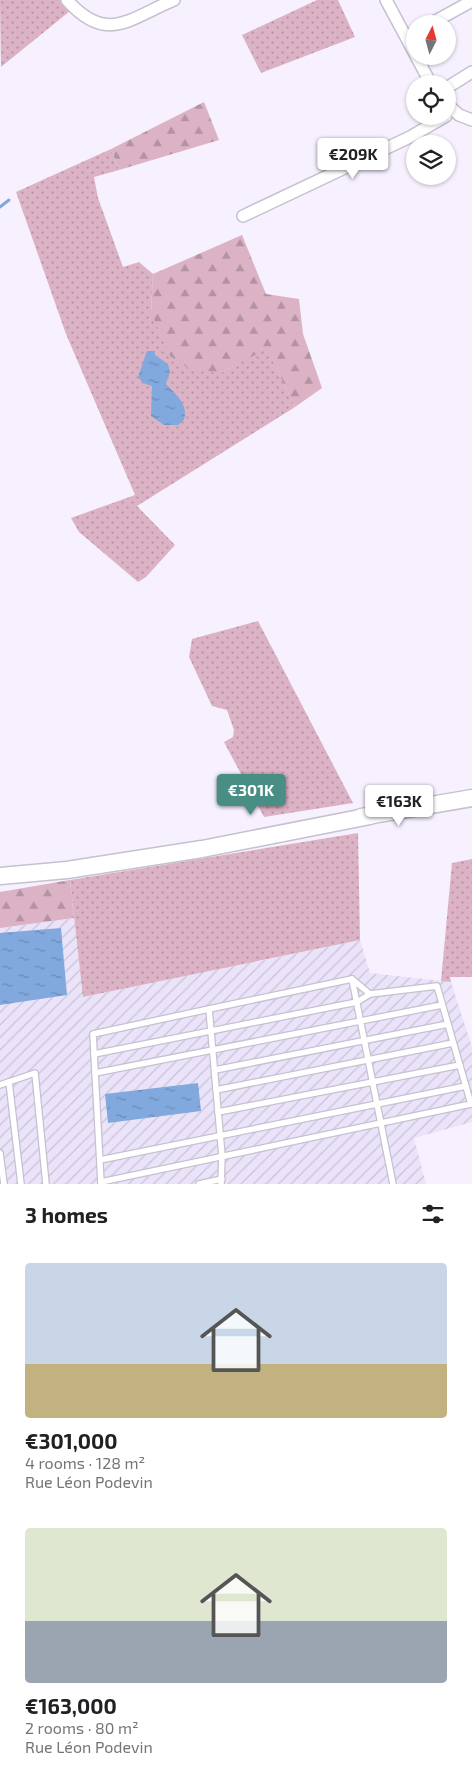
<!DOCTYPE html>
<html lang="en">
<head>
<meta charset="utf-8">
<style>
  body { margin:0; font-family:"Exo 2",sans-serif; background:#f2f2f2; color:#202124; height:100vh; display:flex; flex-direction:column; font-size:19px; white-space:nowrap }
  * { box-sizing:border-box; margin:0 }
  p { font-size:16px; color:#757577 }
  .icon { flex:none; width:28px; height:28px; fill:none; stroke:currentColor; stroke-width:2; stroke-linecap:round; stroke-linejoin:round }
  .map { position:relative; height:1184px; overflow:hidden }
  .sheet { display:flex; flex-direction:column; background:#fff; flex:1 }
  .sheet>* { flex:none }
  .needle { width:32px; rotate:6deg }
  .buttons { position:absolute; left:406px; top:15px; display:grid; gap:10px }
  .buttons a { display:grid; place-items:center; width:50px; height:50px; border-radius:50%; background:#fff; box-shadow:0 1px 4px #0004; font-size:25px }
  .price { position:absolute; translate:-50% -42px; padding:0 11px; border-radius:5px; background:#fff; color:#222; font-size:16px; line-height:32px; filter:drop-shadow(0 1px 2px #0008) }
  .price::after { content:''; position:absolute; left:50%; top:30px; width:15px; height:11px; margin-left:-8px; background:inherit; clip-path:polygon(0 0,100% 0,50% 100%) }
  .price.on { background:#498e85; color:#fff }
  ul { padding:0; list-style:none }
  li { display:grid; align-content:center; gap:10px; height:265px; padding:0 25px }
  li span { display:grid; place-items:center; height:155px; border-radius:5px; color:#555 }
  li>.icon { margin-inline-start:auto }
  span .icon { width:90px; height:90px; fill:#fffc; stroke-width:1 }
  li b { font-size:21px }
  h2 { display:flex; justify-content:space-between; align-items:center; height:60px; padding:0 25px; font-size:21px }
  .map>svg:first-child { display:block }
  .industrial { fill:url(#industrial-furrows) }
  .grass { fill:url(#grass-dots) }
  .forest { fill:url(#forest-firs) }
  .water { fill:url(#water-ripples) }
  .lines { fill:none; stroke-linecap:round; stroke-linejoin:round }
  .stream { stroke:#81a9dd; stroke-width:3 }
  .lane-casing { stroke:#c6c1cf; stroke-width:8 }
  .street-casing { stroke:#c6c1cf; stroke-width:14 }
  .secondary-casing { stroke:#c6c1cf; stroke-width:19 }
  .lane { stroke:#fff; stroke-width:5.5 }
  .street { stroke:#fff; stroke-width:11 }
  .secondary { stroke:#fff; stroke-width:16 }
</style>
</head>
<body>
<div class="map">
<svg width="472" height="1184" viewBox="0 0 472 1184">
  <defs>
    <pattern id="industrial-furrows" width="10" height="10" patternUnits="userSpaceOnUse" patternTransform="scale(1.25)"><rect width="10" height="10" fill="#ebe3f9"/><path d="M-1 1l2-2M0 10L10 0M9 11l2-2" fill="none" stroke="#cac3d6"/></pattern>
    <pattern id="grass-dots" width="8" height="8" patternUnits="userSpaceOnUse" patternTransform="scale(1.25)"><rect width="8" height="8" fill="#dcb2c5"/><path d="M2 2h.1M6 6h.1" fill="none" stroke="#b392a1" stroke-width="1.8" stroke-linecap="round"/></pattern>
    <pattern id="forest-firs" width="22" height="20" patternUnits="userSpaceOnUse" patternTransform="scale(1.25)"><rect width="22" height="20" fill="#dcb2c5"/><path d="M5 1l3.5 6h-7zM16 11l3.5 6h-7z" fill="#b392a1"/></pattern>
    <pattern id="water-ripples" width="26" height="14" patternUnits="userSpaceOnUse" patternTransform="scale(1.25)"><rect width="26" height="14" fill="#81a9dd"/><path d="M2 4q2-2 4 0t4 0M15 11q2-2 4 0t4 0" fill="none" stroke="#6b8ab4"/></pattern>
  </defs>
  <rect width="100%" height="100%" fill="#f6f0ff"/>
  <polygon class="industrial" points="74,918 84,997 360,940 370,973 451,982 472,1047 472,1122 414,1138 426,1184 0,1184 0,928"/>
  <g class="grass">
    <polygon points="0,0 62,0 70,11 1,67"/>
    <polygon points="317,0 338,0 355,37 261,73 242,35"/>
    <polygon points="111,149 119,170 94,177 98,198 123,267 139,262 153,274 151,312 220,373 267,348 295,407 137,506 175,545 146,577 138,582 79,532 71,518 135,495 66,334 16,192"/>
    <polygon points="258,621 353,803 264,817 224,742 233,737 234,730 227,710 212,706 189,657 192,639"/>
    <polygon points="358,833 360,940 83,997 70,880"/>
    <polygon points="472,859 472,977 450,977 451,982 441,981 452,863"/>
  </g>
  <g class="forest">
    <polygon points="204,102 219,140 119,170 111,149"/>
    <polygon points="242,235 266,294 299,299 303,334 322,388 295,407 267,349 220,373 191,370 170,356 151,312 153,274"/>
    <polygon points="70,880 74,918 0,928 0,892"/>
  </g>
  <g class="water">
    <path d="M 147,351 L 155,351 L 155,355 L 168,364 L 170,372 L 166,384 C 175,394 189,404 184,420 L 178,425 L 164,425 L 151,416 L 152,386 L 143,383 L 138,377 Z"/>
    <polygon points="61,928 67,995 0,1005 0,933"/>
    <polygon points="198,1083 201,1111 108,1123 105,1094"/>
  </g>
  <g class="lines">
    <polyline class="stream" points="0,207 9,200"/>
    <defs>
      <g id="lane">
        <polyline points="94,1054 357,1002 370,994"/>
        <polyline points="215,1070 448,1024"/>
        <polyline points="95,1073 442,1005"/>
        <polyline points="9,1082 21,1184"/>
        <polyline points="0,1085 35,1073 46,1184"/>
        <polyline points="216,1090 453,1043"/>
        <polyline points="218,1112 460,1065"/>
        <polyline points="0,1153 4,1184"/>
        <polyline points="100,1160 466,1086"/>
        <polyline points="101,1182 471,1104 437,986 370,994 352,979"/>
        <polyline points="101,1183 93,1034 209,1009"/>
        <polyline points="199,1184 222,1179"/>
        <polyline points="221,1184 222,1156 209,1009 352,979 393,1184"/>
      </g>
      <g id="street">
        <path d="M 67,0 C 107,45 130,18 174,0"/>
        <polyline points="386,0 415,54"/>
        <polyline points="430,24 472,1"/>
        <polyline points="416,56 431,84"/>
        <polyline points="448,87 472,72"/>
        <polyline points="448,105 459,115 472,120"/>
        <polyline points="243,216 410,137 446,116"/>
      </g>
      <g id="secondary">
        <polyline points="361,817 472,798"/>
        <polyline points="0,876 67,870 202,849 370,816"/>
      </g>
    </defs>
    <use href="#lane" class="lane-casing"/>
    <use href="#street" class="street-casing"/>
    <use href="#secondary" class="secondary-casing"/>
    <use href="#lane" class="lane"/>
    <use href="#street" class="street"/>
    <use href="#secondary" class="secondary"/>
  </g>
</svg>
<div class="buttons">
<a><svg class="needle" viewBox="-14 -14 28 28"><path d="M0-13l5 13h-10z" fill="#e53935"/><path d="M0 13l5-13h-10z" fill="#757577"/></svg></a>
<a><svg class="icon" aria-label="locate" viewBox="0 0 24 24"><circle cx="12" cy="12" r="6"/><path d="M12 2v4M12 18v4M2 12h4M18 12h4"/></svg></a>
<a><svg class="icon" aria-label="layers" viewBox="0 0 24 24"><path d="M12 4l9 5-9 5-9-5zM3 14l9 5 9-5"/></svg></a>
</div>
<b class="price" style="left:353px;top:180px">€209K</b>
<b class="price on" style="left:251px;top:816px">€301K</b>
<b class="price" style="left:399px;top:827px">€163K</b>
</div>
<section class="sheet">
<h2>3 homes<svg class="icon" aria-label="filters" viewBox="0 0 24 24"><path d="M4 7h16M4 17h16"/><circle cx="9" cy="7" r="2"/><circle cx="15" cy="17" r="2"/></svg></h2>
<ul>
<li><span style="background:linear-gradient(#c9d6e8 65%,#c2b280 0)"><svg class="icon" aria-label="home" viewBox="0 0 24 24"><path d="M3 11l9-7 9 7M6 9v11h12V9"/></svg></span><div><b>€301,000</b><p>4 rooms · 128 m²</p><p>Rue Léon Podevin</p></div></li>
<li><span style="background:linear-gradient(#dfe7d0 60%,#9aa5b1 0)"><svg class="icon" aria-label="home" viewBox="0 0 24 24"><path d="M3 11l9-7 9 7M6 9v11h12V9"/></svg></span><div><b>€163,000</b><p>2 rooms · 80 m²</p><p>Rue Léon Podevin</p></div></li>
</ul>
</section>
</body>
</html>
